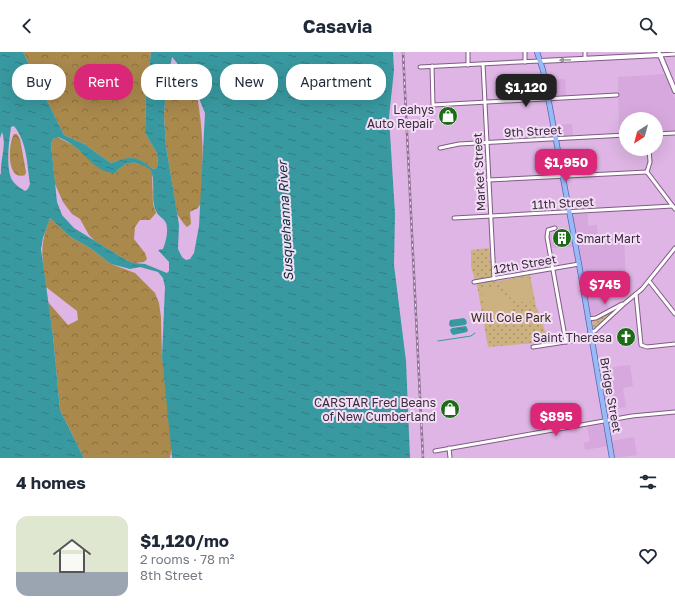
<!DOCTYPE html>
<html lang="en">
<head>
<meta charset="utf-8">
<style>
  body { margin:0; font-family:"Golos Text",sans-serif; background:#f2f2f3; color:#1f2937; height:100vh; display:flex; flex-direction:column; font-size:15px; white-space:nowrap }
  * { box-sizing:border-box; margin:0 }
  p { font-size:13px; color:#747a83 }
  .icon { flex:none; width:22px; height:22px; fill:none; stroke:currentColor; stroke-width:2; stroke-linecap:round; stroke-linejoin:round }
  .map { position:relative; height:406px; overflow:hidden }
  .panel { display:flex; flex-direction:column; background:#fff; flex:1 }
  .panel>* { flex:none }
  .banner { position:absolute; left:12px; top:12px; width:400px; height:36px; display:flex; gap:8px }
  .needle { width:26px; rotate:216deg }
  .buttons { position:absolute; left:619px; top:60px; display:grid; gap:8px }
  .buttons a { display:grid; place-items:center; width:44px; height:44px; border-radius:50%; background:#fff; box-shadow:0 4px 16px #0002; font-size:20px }
  .price { position:absolute; translate:-50% -34px; padding:0 9px; border-radius:8px; background:#db2777; color:#fff; font-size:13px; line-height:26px; filter:drop-shadow(0 1px 2px #0008) }
  .price::after { content:''; position:absolute; left:50%; top:24px; width:12px; height:9px; margin-left:-6px; background:inherit; clip-path:polygon(0 0,100% 0,50% 100%) }
  .price.selected { background:#222; color:#fff }
  ul { padding:0; list-style:none }
  li { display:flex; align-items:center; gap:12px; height:100px; padding:0 16px }
  li span { display:grid; place-items:center; flex:none; width:112px; height:80px; border-radius:12px; color:#555 }
  li>.icon { margin-inline-start:auto }
  span .icon { width:48px; height:48px; fill:#fffc; stroke-width:1 }
  li b { font-size:17px }
  h2 { display:flex; justify-content:space-between; align-items:center; height:48px; padding:0 16px; font-size:17px }
  .tag { padding:0 14px; border-radius:16px; background:#fff; box-shadow:0 4px 16px #0002; font-size:14px; line-height:36px }
  .tag.selected { background:#db2777; color:#fff }
  header { display:flex; justify-content:space-between; align-items:center; height:52px; padding:0 16px; background:#fff; font-size:18px; font-weight:700 }
  .map>svg:first-child { display:block }
  .built { fill:#d7a8dd }
  .forest { fill:url(#forest-crowns) }
  .park { fill:url(#park-dots) }
  .pitch { fill:#ccb281 }
  .water { fill:url(#water-ripples); fill-rule:evenodd }
  .lines { fill:none; stroke-linecap:round; stroke-linejoin:round }
  .stream { stroke:#3999a0; stroke-width:1 }
  .street-casing { stroke:#815b86; stroke-width:5 }
  .secondary-casing { stroke:#815b86; stroke-width:6 }
  .primary-casing { stroke:#4e69b0; stroke-width:6 }
  .street { stroke:#fff; stroke-width:3 }
  .secondary { stroke:#fff; stroke-width:4 }
  .primary { stroke:#9bb9f5; stroke-width:4.5 }
  .rail-casing { stroke:#8d7091; stroke-width:2.5 }
  .rail { stroke:#f3def6; stroke-width:1; stroke-dasharray:3; stroke-linecap:butt }
  .oneway { fill:#9d959e }
  .labels { text-anchor:middle; dominant-baseline:central; stroke-width:4; stroke-linejoin:round; paint-order:stroke }
  .poi-label { font-size:12px; fill:#3b2b3e; stroke:#f3def6; text-anchor:end }
  .street-label { font-size:12px; fill:#3b2b3e; stroke:#f3def6 }
  .park-label { font-size:12px; fill:#3c2e11; stroke:#f3def6 }
  .water-label { font-size:13px; font-style:italic; fill:#023134; stroke:#f3def6 }
</style>
</head>
<body>
<header><svg class="icon" aria-label="back" viewBox="0 0 24 24"><path d="M15 5l-7 7 7 7"/></svg>Casavia<svg class="icon" aria-label="search" viewBox="0 0 24 24"><circle cx="10" cy="10" r="6"/><path d="M15 15l6 6"/></svg></header>
<div class="map">
<svg width="675" height="406" viewBox="0 0 675 406">
  <defs>
    <pattern id="forest-crowns" width="20" height="18" patternUnits="userSpaceOnUse"><rect width="20" height="18" fill="#aa894c"/><path d="M2 6a3 3 0 1 1 6 0M12 15a3 3 0 1 1 6 0" fill="none" stroke="#8c7041"/></pattern>
    <pattern id="park-dots" width="8" height="8" patternUnits="userSpaceOnUse"><rect width="8" height="8" fill="#ccb281"/><path d="M2 2h.1M6 6h.1" fill="none" stroke="#a7916b" stroke-width="1.8" stroke-linecap="round"/></pattern>
    <pattern id="water-ripples" width="26" height="14" patternUnits="userSpaceOnUse"><rect width="26" height="14" fill="#3999a0"/><path d="M2 4q2-2 4 0t4 0M15 11q2-2 4 0t4 0" fill="none" stroke="#317d84"/></pattern>
  </defs>
  <rect width="100%" height="100%" fill="#deb5e4"/>
  <g class="built">
    <polygon points="664,22 675,47 675,79 656,80 656,67 626,67 626,81 619,81 618,25"/>
    <polygon points="565,27 566,44 550,44 547,28"/>
    <polygon points="572,72 573,84 559,85 558,84 556,73"/>
    <polygon points="574,162 588,162 588,174 597,173 598,185 577,187 573,164"/>
    <polygon points="548,183 571,183 573,195 550,196"/>
    <polygon points="624,183 626,234 605,236 608,256 591,264 578,188"/>
    <polygon points="630,313 633,334 623,336 626,355 606,358 601,325 614,324 613,315"/>
    <polygon points="602,372 603,373 607,394 585,398 584,391 590,389 587,375"/>
    <polygon points="634,385 637,403 614,406 611,389"/>
  </g>
  <g class="forest">
    <path d="M 23,0 L 151,0 L 146,43 L 145,81 L 158,103 L 157,116 L 153,117 C 137,104 130,105 111,111 L 84,92 L 64,83 Z"/>
    <path d="M 170,17 L 178,34 L 180,47 L 188,32 L 192,29 C 197,37 197,46 199,56 C 204,88 203,119 201,151 L 198,156 L 190,160 L 191,172 L 187,175 L 184,172 L 177,162 L 166,94 L 164,64 L 166,36 Z"/>
    <path d="M 14,82 L 17,82 L 20,87 L 26,120 L 25,123 C 6,130 8,92 14,82 Z"/>
    <polygon points="57,85 73,93 80,99 115,121 122,114 130,110 139,111 148,115 152,120 153,152 156,161 150,168 140,168 135,175 134,187 145,201 147,207 144,210 134,211 126,208 95,189 89,183 80,167 72,162 63,150 55,132 51,92 53,87"/>
    <path d="M 50,166 L 69,184 L 90,196 L 111,212 L 135,221 L 155,241 L 159,251 L 161,265 L 162,305 L 172,392 L 170,406 L 84,406 L 60,358 L 53,284 L 48,250 L 68,273 L 78,268 L 77,259 L 46,235 C 42,206 39,194 50,166 Z"/>
  </g>
  <g class="park">
    <polygon points="489,196 493,230 530,223 536,254 549,290 488,295 477,233 471,215 471,198"/>
    <polygon points="610,260 612,262 594,277 592,269"/>
  </g>
  <g class="pitch">
    <polygon points="529,225 533,247 529,252 511,247 501,229"/>
    <polygon points="485,236 499,237 513,256 489,267 486,266 481,238"/>
  </g>
  <g class="water">
    <path d="M 0,0 L 23,0 L 64,83 L 84,92 L 111,111 C 132,104 135,103 153,117 L 157,116 L 158,103 L 145,81 L 146,43 L 151,0 L 393,0 L 394,18 L 389,65 L 395,162 L 394,213 L 406,309 L 410,406 L 172,406 L 162,305 L 165,235 L 163,226 L 158,220 L 140,215 L 130,217 L 111,212 L 90,196 L 69,184 L 50,166 L 43,186 L 41,197 L 53,284 L 60,358 L 84,406 L 0,406 L 0,123 L 1,121 C 0,107 7,94 2,80 L 0,86 ZM 172,5 L 192,29 L 205,61 L 199,174 L 194,201 L 190,207 L 186,208 L 182,205 L 178,197 L 179,173 L 166,94 L 164,64 L 166,36 ZM 14,74 C 27,90 27,112 30,132 L 28,137 L 25,139 C 20,136 14,132 11,126 C 6,113 9,90 11,75 ZM 58,85 C 63,87 69,90 74,94 C 87,104 97,121 115,121 C 125,111 131,107 144,114 C 147,115 150,117 151,119 C 155,126 152,145 154,153 C 156,162 158,162 164,168 C 170,174 166,190 163,197 L 158,198 L 169,210 L 169,219 L 167,221 L 145,212 L 134,211 L 126,208 L 74,176 L 62,163 L 57,150 L 51,92 L 53,87 Z"/>
    <polygon points="464,266 466,268 467,271 465,273 451,275 449,273 450,268"/>
    <polygon points="466,274 468,278 467,280 453,283 451,281 450,278 452,276"/>
  </g>
  <g class="lines">
    <polyline class="stream" points="438,289 471,284 475,281"/>
    <defs>
      <g id="street">
        <polyline points="525,0 525,10"/>
        <polyline points="585,0 585,7"/>
        <polyline points="659,0 660,3 675,2"/>
        <polyline points="483,12 494,227"/>
        <polyline points="468,13 468,0"/>
        <polyline points="432,14 433,53 617,43"/>
        <polyline points="420,15 540,9"/>
        <polyline points="656,82 675,81"/>
        <polyline points="440,96 459,92 626,83"/>
        <polyline points="649,97 650,110 647,120 675,157"/>
        <polyline points="488,128 647,120"/>
        <polyline points="454,166 673,154"/>
        <polyline points="555,176 548,178 547,185 566,290"/>
        <polyline points="649,229 675,262"/>
        <polyline points="474,230 579,212"/>
        <polyline points="636,242 641,293 647,295 675,292"/>
        <polyline points="588,267 596,266 622,252"/>
        <polyline points="590,280 595,279 598,276 625,251 642,237 675,196"/>
        <polyline points="533,295 591,286"/>
        <polyline points="449,396 450,406"/>
        <polyline points="435,399 632,364 675,360"/>
      </g>
      <polyline id="secondary" points="541,9 660,3 675,39"/>
      <polyline id="primary" points="537,0 543,18 579,212 612,406"/>
    </defs>
    <use href="#street" class="street-casing"/>
    <use href="#secondary" class="secondary-casing"/>
    <use href="#primary" class="primary-casing"/>
    <use href="#street" class="street"/>
    <use href="#secondary" class="secondary"/>
    <use href="#primary" class="primary"/>
    <defs>
      <polyline id="rail" points="403,0 423,406"/>
    </defs>
    <use href="#rail" class="rail-casing"/>
    <use href="#rail" class="rail"/>
  </g>
  <defs><path id="oneway-solid" d="M-6-.8H1V-3.2L6.5 0L1 3.2V.8H-6Z"/></defs>
  <use class="oneway" href="#oneway-solid" transform="translate(565 8) rotate(177)"/>
  <defs>
    <symbol id="shop-disc" viewBox="-11 -11 22 22"><circle r="9.5" fill="#1a6d15" stroke="#f3def6"/><path d="M-5-2.5h2.3a2.7 3.5 0 0 1 5.4 0H5L5.5 6h-11ZM-1.5-2.5h3a1.5 2.3 0 0 0-3 0Z" fill="#fff"/></symbol>
    <symbol id="building-disc" viewBox="-11 -11 22 22"><circle r="9.5" fill="#1a6d15" stroke="#f3def6"/><path d="M-4-6H4V6H1V3H-1V6H-4ZM-2.5-4.3h1.7v1.8h-1.7ZM.8-4.3h1.7v1.8H.8ZM-2.5-1h1.7V.8h-1.7ZM.8-1h1.7V.8H.8Z" fill="#fff"/></symbol>
    <symbol id="church-disc" viewBox="-11 -11 22 22"><circle r="9.5" fill="#1a6d15" stroke="#f3def6"/><path d="M-1.2-6h2.4v3.5h3.3v2.4h-3.3V6h-2.4V-.1h-3.3v-2.4h3.3Z" fill="#fff"/></symbol>
  </defs>
  <g fill-rule="evenodd">
    <use href="#shop-disc" x="437" y="53" width="22" height="22"/>
    <use href="#building-disc" x="551" y="175" width="22" height="22"/>
    <use href="#church-disc" x="615" y="274" width="22" height="22"/>
    <use href="#shop-disc" x="439" y="346" width="22" height="22"/>
  </g>
  <g class="labels">
    <g class="poi-label">
      <text x="434" y="57">Leahys<tspan x="434" dy="14">Auto Repair</tspan></text>
      <text x="576" y="186" text-anchor="start">Smart Mart</text>
      <text x="612" y="285">Saint Theresa</text>
      <text x="436" y="350">CARSTAR Fred Beans<tspan x="436" dy="14">of New Cumberland</tspan></text>
    </g>
    <g class="street-label">
      <text transform="translate(533 79) rotate(-3)">9th Street</text>
      <text transform="translate(479 120) rotate(-93)">Market Street</text>
      <text transform="translate(563 151) rotate(-3)">11th Street</text>
      <text transform="translate(525 212) rotate(-10)">12th Street</text>
      <text transform="translate(611 343) rotate(80)">Bridge Street</text>
    </g>
    <g class="park-label">
      <text x="511" y="265">Will Cole Park</text>
    </g>
    <g class="water-label">
      <text transform="translate(285 169) rotate(-93)">Susquehanna River</text>
    </g>
  </g>
</svg>
<div class="buttons">
<a><svg class="needle" viewBox="-14 -14 28 28"><path d="M0-13l5 13h-10z" fill="#e53935"/><path d="M0 13l5-13h-10z" fill="#747a83"/></svg></a>
</div>
<b class="price selected" style="left:526px;top:56px">$1,120</b>
<b class="price" style="left:566px;top:131px">$1,950</b>
<b class="price" style="left:605px;top:253px">$745</b>
<b class="price" style="left:556px;top:385px">$895</b>
<div class="banner">
<a class="tag">Buy</a>
<a class="tag selected">Rent</a>
<a class="tag">Filters</a>
<a class="tag">New</a>
<a class="tag">Apartment</a>
</div>
</div>
<section class="panel">
<h2>4 homes<svg class="icon" aria-label="filters" viewBox="0 0 24 24"><path d="M4 7h16M4 17h16"/><circle cx="9" cy="7" r="2"/><circle cx="15" cy="17" r="2"/></svg></h2>
<ul>
<li><span style="background:linear-gradient(#dfe7d0 70%,#9aa5b1 0)"><svg class="icon" aria-label="home" viewBox="0 0 24 24"><path d="M3 11l9-7 9 7M6 9v11h12V9"/></svg></span><div><b>$1,120/mo</b><p>2 rooms · 78 m²</p><p>8th Street</p></div><svg class="icon" aria-label="heart" viewBox="0 0 24 24"><path d="M12 20l-8-8c-3-5 5-10 8-4 3-6 11-1 8 4z"/></svg></li>
</ul>
</section>
</body>
</html>
